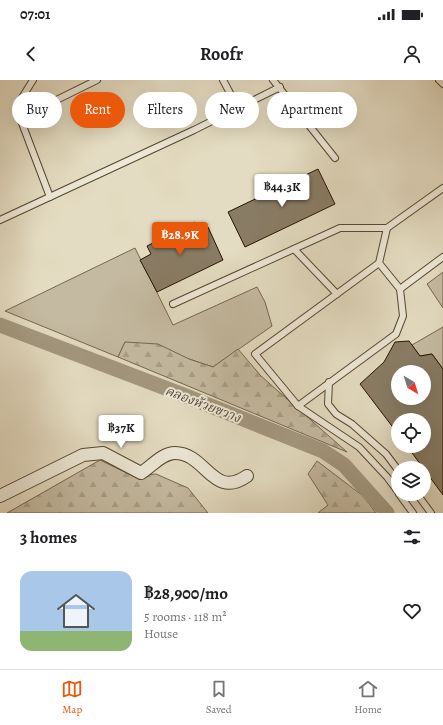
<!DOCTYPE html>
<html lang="en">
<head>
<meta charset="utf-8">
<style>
  body { margin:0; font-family:Alegreya,"Noto Serif Thai",serif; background:#f2f2f2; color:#202124; height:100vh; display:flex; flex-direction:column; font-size:15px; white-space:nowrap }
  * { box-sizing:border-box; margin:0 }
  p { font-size:13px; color:#757577 }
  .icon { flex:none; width:22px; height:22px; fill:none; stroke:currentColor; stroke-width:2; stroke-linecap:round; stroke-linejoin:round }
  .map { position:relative; height:433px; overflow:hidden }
  .panel { display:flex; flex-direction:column; background:#fff; flex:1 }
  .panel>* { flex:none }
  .hud { position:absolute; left:12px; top:12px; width:419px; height:36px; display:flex; gap:8px }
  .needle { width:26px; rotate:142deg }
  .buttons { position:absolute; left:391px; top:285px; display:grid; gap:8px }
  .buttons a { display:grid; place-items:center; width:40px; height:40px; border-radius:50%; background:#fff; box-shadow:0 4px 16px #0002; font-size:20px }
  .price { position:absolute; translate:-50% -34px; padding:0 9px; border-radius:4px; background:#fff; color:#222; font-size:13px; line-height:26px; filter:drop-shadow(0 1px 2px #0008) }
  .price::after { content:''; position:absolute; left:50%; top:24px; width:12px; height:9px; margin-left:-6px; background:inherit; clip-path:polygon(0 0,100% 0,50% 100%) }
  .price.active { background:#ea580c; color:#fff }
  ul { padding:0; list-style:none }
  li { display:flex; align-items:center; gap:12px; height:100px; padding:0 20px }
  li+li { border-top:1px solid #e0e0e0 }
  li span { display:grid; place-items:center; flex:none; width:112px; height:80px; border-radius:12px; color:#555 }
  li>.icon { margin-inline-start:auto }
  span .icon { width:48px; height:48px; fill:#fffc; stroke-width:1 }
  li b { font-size:17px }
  h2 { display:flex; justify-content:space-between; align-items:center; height:48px; padding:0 20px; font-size:17px }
  .pill { padding:0 14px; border-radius:18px; background:#fff; box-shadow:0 4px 16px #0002; font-size:14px; line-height:36px }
  .pill.active { background:#ea580c; color:#fff }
  .status { display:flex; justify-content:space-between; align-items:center; height:28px; padding:0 20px; background:#fff; direction:ltr }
  .status svg { height:11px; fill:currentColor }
  header { display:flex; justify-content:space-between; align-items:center; height:52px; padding:0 20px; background:#fff; font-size:18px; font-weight:600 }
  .menu { display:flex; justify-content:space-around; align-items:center; height:56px; border-top:1px solid #e0e0e0; background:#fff; font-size:11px; color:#757577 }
  .menu a { display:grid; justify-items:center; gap:2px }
  .menu .active { color:#ea580c }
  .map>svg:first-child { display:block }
  .green { fill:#c4baa1; stroke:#756750 }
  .forest { fill:url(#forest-firs); stroke:#756750 }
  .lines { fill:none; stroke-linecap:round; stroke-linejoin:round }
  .canal { stroke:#a39880; stroke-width:15 }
  .building { fill:#897c65; stroke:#261400; fill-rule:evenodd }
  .lane-casing { stroke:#564630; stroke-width:8 }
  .street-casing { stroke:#564630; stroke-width:14 }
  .lane { stroke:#ede8d7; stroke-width:6 }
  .street { stroke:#ede8d7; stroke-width:12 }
  .labels { text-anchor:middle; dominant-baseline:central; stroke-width:4; stroke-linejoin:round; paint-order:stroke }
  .water-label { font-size:13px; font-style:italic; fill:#584933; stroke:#ede8d7 }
</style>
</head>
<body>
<div class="status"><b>07:01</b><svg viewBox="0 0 49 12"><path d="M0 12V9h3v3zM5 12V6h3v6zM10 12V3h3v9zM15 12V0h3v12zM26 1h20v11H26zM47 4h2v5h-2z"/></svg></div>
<header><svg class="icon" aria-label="back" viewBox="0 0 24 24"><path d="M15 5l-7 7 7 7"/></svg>Roofr<svg class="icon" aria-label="person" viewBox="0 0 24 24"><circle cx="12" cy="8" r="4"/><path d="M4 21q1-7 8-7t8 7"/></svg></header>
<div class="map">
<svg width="443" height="433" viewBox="0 0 443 433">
  <defs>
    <pattern id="forest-firs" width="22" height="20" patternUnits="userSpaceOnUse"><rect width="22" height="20" fill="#c4baa1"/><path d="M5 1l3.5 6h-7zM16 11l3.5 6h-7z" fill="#a89f89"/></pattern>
  </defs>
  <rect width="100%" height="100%" fill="#e4dcc2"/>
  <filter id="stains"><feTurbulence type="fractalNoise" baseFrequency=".005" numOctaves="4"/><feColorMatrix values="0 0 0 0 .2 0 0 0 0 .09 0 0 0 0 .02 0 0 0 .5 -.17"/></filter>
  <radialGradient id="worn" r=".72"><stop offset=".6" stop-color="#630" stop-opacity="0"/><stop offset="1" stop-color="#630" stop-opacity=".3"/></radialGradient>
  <g class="green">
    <polygon points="135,168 173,245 257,207 265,222 272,246 213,287 189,279 125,262 118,277 5,231"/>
    <polygon points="443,192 443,228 427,204"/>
    <polygon points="443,247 443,289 432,274 420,276 412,265"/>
  </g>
  <g class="forest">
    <polygon points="125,262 158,264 189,279 213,287 238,269 261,296 347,372 118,277"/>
    <polygon points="100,380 133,396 156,394 188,408 208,433 7,433"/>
    <polygon points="317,381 363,416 376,433 318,433 328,425 308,394"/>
  </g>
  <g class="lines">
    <polyline class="canal" points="0,245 181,314 323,371 344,385 387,433"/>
  </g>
  <g class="building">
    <polygon points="318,89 335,124 245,167 228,132"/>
    <polygon points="195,142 199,152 208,147 223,180 157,212 140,180 151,174 147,166"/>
    <path d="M 409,261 L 420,276 L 432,274 L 443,289 L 443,415 L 407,366 L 424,366 L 424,340 L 398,340 L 398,354 L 360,304 L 384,282 L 395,262 ZM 398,292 L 424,292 L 424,318 L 398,318 Z"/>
  </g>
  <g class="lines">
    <defs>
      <g id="lane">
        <polyline points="33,0 18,24 20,38 50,117"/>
        <polyline points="223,0 238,28"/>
        <polyline points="273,0 335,78"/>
        <polyline points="439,0 443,4"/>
        <polyline points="20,38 97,0"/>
        <polyline points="0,140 194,50 280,7"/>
        <polyline points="294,169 337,214"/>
        <polyline points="379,183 400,209 403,236 396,254 298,326 255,274 379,183 387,148 443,108"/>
        <polyline points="400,209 443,177"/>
        <polyline points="173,224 340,148 387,148"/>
        <polyline points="329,302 328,324 336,334 352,344 386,374 398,390"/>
        <polyline points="298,326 359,367 387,397 398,412"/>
        <polyline points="399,414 413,433"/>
        <polyline points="417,414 431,433"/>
      </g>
      <path id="street" d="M 0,416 L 83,375 L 103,373 L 141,393 C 151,387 162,373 175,373 C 206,373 213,420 247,396"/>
    </defs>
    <use href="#lane" class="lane-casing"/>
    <use href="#street" class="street-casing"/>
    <use href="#lane" class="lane"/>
    <use href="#street" class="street"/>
  </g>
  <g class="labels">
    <g class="water-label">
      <text transform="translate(203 324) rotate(21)">คลองห้วยขวาง</text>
    </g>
  </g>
  <rect width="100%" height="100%" filter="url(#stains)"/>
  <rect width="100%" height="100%" fill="url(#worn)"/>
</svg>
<div class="buttons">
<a><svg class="needle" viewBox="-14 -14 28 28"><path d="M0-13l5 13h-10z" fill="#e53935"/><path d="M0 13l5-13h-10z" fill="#757577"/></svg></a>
<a><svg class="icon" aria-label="locate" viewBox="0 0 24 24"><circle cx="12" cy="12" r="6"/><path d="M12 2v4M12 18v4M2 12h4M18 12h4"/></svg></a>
<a><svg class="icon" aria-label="layers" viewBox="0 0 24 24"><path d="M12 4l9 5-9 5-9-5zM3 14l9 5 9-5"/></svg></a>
</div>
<b class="price" style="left:282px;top:128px">฿44.3K</b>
<b class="price active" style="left:180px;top:176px">฿28.9K</b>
<b class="price" style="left:121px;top:369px">฿37K</b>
<div class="hud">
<a class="pill">Buy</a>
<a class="pill active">Rent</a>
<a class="pill">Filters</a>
<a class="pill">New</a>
<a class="pill">Apartment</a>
</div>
</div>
<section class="panel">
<h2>3 homes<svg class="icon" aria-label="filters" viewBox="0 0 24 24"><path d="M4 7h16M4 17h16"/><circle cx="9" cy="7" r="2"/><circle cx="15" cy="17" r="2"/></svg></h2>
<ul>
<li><span style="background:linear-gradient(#a9c7e8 75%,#8fb573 0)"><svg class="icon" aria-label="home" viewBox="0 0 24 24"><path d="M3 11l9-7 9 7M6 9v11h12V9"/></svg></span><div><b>฿28,900/mo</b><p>5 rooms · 118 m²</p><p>House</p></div><svg class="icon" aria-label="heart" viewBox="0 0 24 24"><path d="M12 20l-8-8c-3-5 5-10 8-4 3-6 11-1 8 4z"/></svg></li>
</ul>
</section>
<nav class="menu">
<a class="active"><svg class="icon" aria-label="map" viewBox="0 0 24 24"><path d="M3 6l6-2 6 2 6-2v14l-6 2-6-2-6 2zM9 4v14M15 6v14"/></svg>Map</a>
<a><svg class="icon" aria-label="saved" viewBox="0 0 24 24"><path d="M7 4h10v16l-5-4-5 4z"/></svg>Saved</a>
<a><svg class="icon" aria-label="home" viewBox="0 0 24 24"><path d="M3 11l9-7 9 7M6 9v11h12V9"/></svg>Home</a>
</nav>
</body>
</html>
